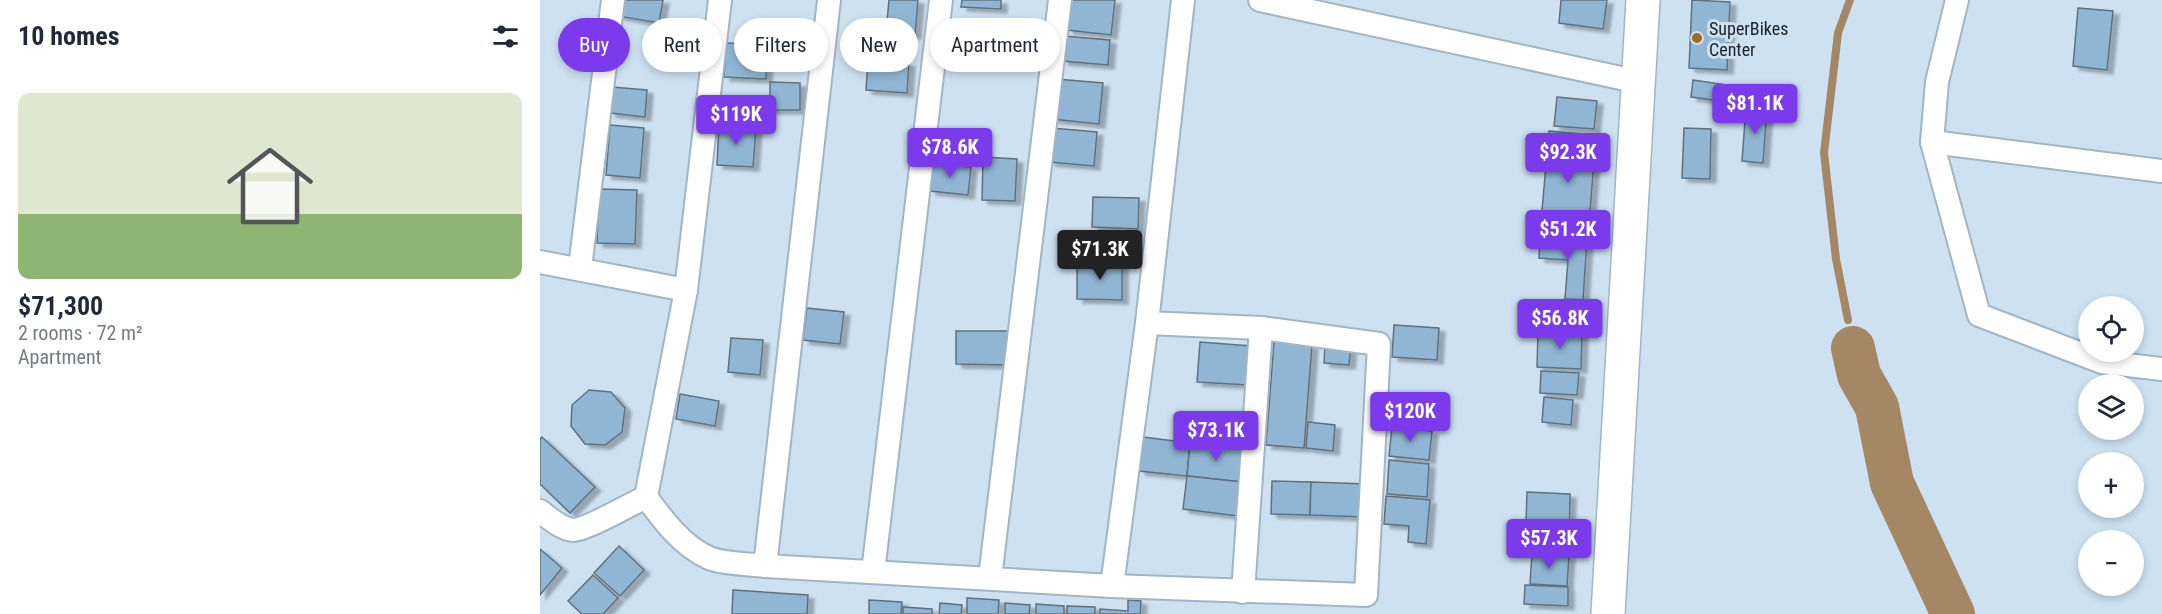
<!DOCTYPE html>
<html lang="en">
<head>
<meta charset="utf-8">
<style>
  body { margin:0; font-family:"Roboto Condensed",sans-serif; background:#f2f2f3; color:#1f2937; height:100vh; display:flex; flex-direction:column; font-size:22px; white-space:nowrap }
  * { box-sizing:border-box; margin:0 }
  p { font-size:20px; color:#747a83 }
  .icon { flex:none; width:33px; height:33px; fill:none; stroke:currentColor; stroke-width:2; stroke-linecap:round; stroke-linejoin:round }
  .map { position:relative; flex:1; overflow:hidden }
  .details { display:flex; flex-direction:column; background:#fff; width:540px }
  .details>* { flex:none }
  .guide { position:absolute; left:18px; top:18px; width:570px; height:54px; display:flex; gap:12px }
  .tools { position:absolute; left:1538px; top:296px; display:grid; gap:12px }
  .tools a { display:grid; place-items:center; width:66px; height:66px; border-radius:50%; background:#fff; box-shadow:0 3px 9px #0003; font-size:30px }
  .price { position:absolute; translate:-50% -51px; padding:0 14px; border-radius:6px; background:#7c3aed; color:#fff; font-size:20px; line-height:39px; filter:drop-shadow(0 2px 3px #0008) }
  .price::after { content:''; position:absolute; left:50%; top:36px; width:18px; height:14px; margin-left:-9px; background:inherit; clip-path:polygon(0 0,100% 0,50% 100%) }
  .price.active { background:#222; color:#fff }
  ul { padding:0; list-style:none }
  li { display:grid; align-content:center; gap:12px; height:318px; padding:0 18px }
  li+li { border-top:2px solid #e0e1e3 }
  li span { display:grid; place-items:center; height:186px; border-radius:12px; color:#555 }
  li>.icon { margin-inline-start:auto }
  span .icon { width:108px; height:108px; fill:#fffc; stroke-width:1 }
  li b { font-size:26px }
  h2 { display:flex; justify-content:space-between; align-items:center; height:72px; padding:0 18px; font-size:26px }
  .chip { padding:0 21px; border-radius:27px; background:#fff; box-shadow:0 3px 9px #0003; font-size:21px; line-height:54px }
  .chip.active { background:#7c3aed; color:#fff }
  main { display:flex; flex:1; min-height:0 }
  .map>svg:first-child { display:block }
  .lines { fill:none; stroke-linecap:round; stroke-linejoin:round }
  .stream { stroke:#a48865; stroke-width:8 }
  .river { stroke:#a48865; stroke-width:44 }
  .building { fill:#90b6d4; stroke:#5f717f; stroke-width:1.5; filter:url(#shadow) }
  .minor-casing { stroke:#a2b5c4; stroke-width:26 }
  .trunk-casing { stroke:#a2b5c4; stroke-width:36 }
  .minor { stroke:#fff; stroke-width:22 }
  .trunk { stroke:#fff; stroke-width:33 }
  .poi-dot { fill:#9c6c1f; stroke:#cde1f1; stroke-width:2 }
  .labels { text-anchor:middle; dominant-baseline:central; stroke-width:6; stroke-linejoin:round; paint-order:stroke }
  .poi-label { font-size:18px; fill:#192126; stroke:#cde1f1; text-anchor:start }
</style>
</head>
<body>
<main>
<section class="details">
<h2>10 homes<svg class="icon" aria-label="filters" viewBox="0 0 24 24"><path d="M4 7h16M4 17h16"/><circle cx="9" cy="7" r="2"/><circle cx="15" cy="17" r="2"/></svg></h2>
<ul>
<li><span style="background:linear-gradient(#dfe7d0 65%,#8fb573 0)"><svg class="icon" aria-label="home" viewBox="0 0 24 24"><path d="M3 11l9-7 9 7M6 9v11h12V9"/></svg></span><div><b>$71,300</b><p>2 rooms · 72 m²</p><p>Apartment</p></div></li>
</ul>
</section>
<div class="map">
<svg width="1622" height="614" viewBox="0 0 1622 614">
  <defs>
    <filter id="shadow"><feDropShadow dx="6" dy="4" stdDeviation="1.5" flood-color="#0004"/></filter>
  </defs>
  <rect width="100%" height="100%" fill="#cde1f1"/>
  <g class="lines">
    <polyline class="stream" points="1308,320 1296,259 1284,153 1298,33 1310,0"/>
    <polyline class="river" points="1313,348 1319,375 1337,407 1352,483 1413,614"/>
  </g>
  <g class="building">
    <polygon points="81,0 123,0 119,23 78,16"/>
    <polygon points="349,0 378,0 375,35 346,32"/>
    <polygon points="422,0 461,0 461,9 421,7"/>
    <polygon points="530,0 575,0 571,35 527,30"/>
    <polygon points="1021,0 1067,0 1063,29 1019,23"/>
    <polygon points="1152,0 1190,2 1187,70 1149,68"/>
    <polygon points="1538,8 1573,11 1567,70 1533,66"/>
    <polygon points="524,36 570,40 568,65 522,61"/>
    <polygon points="186,43 228,45 226,79 184,77"/>
    <polygon points="328,60 369,63 367,93 326,90"/>
    <polygon points="516,79 563,83 559,124 512,119"/>
    <polygon points="1153,80 1206,88 1204,104 1151,97"/>
    <polygon points="230,82 260,83 260,110 230,110"/>
    <polygon points="72,87 107,90 105,117 70,113"/>
    <polygon points="1017,97 1057,101 1054,129 1014,126"/>
    <polygon points="1206,107 1227,108 1223,163 1202,161"/>
    <polygon points="179,124 216,127 213,167 177,165"/>
    <polygon points="70,125 104,128 100,178 66,175"/>
    <polygon points="511,128 557,132 554,166 509,162"/>
    <polygon points="1144,128 1171,129 1170,179 1142,178"/>
    <polygon points="1009,131 1056,135 1048,237 1000,233"/>
    <polygon points="443,157 477,159 475,201 442,200"/>
    <polygon points="392,164 431,167 428,195 390,191"/>
    <polygon points="59,189 97,190 95,244 57,243"/>
    <polygon points="553,197 599,198 598,229 552,227"/>
    <polygon points="1000,236 1047,239 1043,300 1025,299 1028,260 999,258"/>
    <polygon points="537,262 582,263 582,300 537,299"/>
    <polygon points="1000,302 1024,303 1024,310 1043,311 1042,330 999,329"/>
    <polygon points="267,308 304,312 300,344 263,340"/>
    <polygon points="854,325 899,328 897,360 852,357"/>
    <polygon points="416,331 469,331 468,365 416,364"/>
    <polygon points="998,331 1042,332 1041,369 997,367"/>
    <polygon points="191,338 223,340 220,375 188,372"/>
    <polygon points="660,342 711,346 709,385 657,382"/>
    <polygon points="734,342 772,345 764,448 726,445"/>
    <polygon points="785,342 811,345 809,365 784,363"/>
    <polygon points="1001,371 1039,373 1037,395 1000,393"/>
    <polygon points="49,390 71,392 85,408 82,432 65,445 45,444 31,426 32,405"/>
    <polygon points="140,394 179,401 175,426 136,419"/>
    <polygon points="1004,397 1033,400 1031,425 1002,422"/>
    <polygon points="768,422 795,425 793,451 766,448"/>
    <polygon points="852,427 892,431 889,460 849,456"/>
    <polygon points="2,437 55,487 30,513 0,484 0,439"/>
    <polygon points="603,437 650,443 647,476 599,471"/>
    <polygon points="650,443 705,449 702,482 647,476"/>
    <polygon points="849,460 889,464 887,497 847,494"/>
    <polygon points="647,476 702,482 698,516 643,509"/>
    <polygon points="732,481 771,482 770,515 731,514"/>
    <polygon points="771,482 826,484 825,517 770,515"/>
    <polygon points="987,492 1030,494 1029,553 985,551"/>
    <polygon points="846,496 890,500 886,544 868,542 869,526 844,524"/>
    <polygon points="79,546 104,570 80,596 54,573"/>
    <polygon points="0,549 22,568 0,595"/>
    <polygon points="992,553 1029,556 1027,586 990,584"/>
    <polygon points="53,575 78,598 63,614 42,614 28,601"/>
    <polygon points="985,585 1028,587 1028,606 984,604"/>
    <polygon points="193,590 268,595 267,614 192,614"/>
    <polygon points="427,598 459,600 458,614 427,614"/>
    <polygon points="329,600 362,602 361,614 329,614"/>
    <polygon points="588,600 601,601 600,614 560,614 560,609 588,611"/>
    <polygon points="400,603 422,605 421,614 399,614"/>
    <polygon points="465,603 490,605 489,614 465,614"/>
    <polygon points="496,604 524,606 524,614 496,614"/>
    <polygon points="527,606 555,607 555,614 527,614"/>
    <polygon points="363,607 392,609 392,614 363,614"/>
  </g>
  <g class="lines">
    <defs>
      <g id="minor">
        <polyline points="720,0 1099,82"/>
        <polyline points="1417,0 1397,82 1392,142 1439,315 1562,362 1622,369"/>
        <polyline points="1392,142 1622,171"/>
        <polyline points="0,262 146,290"/>
        <polyline points="40,268 73,0"/>
        <polyline points="106,497 146,290 180,0"/>
        <path d="M 0,511 C 9,518 21,529 33,530 C 46,530 91,504 106,497 C 123,520 142,546 169,558 C 183,564 209,564 225,566 L 572,586 L 826,595 L 839,344 L 721,328 L 607,323"/>
        <polyline points="225,566 289,0"/>
        <polyline points="333,572 401,0"/>
        <polyline points="450,578 520,0"/>
        <polyline points="572,586 607,323 643,0"/>
        <polyline points="703,592 721,328"/>
      </g>
      <polyline id="trunk" points="1068,614 1103,0"/>
    </defs>
    <use href="#minor" class="minor-casing"/>
    <use href="#trunk" class="trunk-casing"/>
    <use href="#minor" class="minor"/>
    <use href="#trunk" class="trunk"/>
  </g>
  <circle class="poi-dot" cx="1157" cy="38" r="6"/>
  <g class="labels">
    <g class="poi-label">
      <text x="1169" y="28">SuperBikes<tspan x="1169" dy="21">Center</tspan></text>
    </g>
  </g>
</svg>
<div class="tools">
<a><svg class="icon" aria-label="locate" viewBox="0 0 24 24"><circle cx="12" cy="12" r="6"/><path d="M12 2v4M12 18v4M2 12h4M18 12h4"/></svg></a>
<a><svg class="icon" aria-label="layers" viewBox="0 0 24 24"><path d="M12 4l9 5-9 5-9-5zM3 14l9 5 9-5"/></svg></a>
<a>+</a>
<a>−</a>
</div>
<b class="price" style="left:1215px;top:135px">$81.1K</b>
<b class="price" style="left:196px;top:146px">$119K</b>
<b class="price" style="left:410px;top:179px">$78.6K</b>
<b class="price" style="left:1028px;top:184px">$92.3K</b>
<b class="price" style="left:1028px;top:261px">$51.2K</b>
<b class="price active" style="left:560px;top:281px">$71.3K</b>
<b class="price" style="left:1020px;top:350px">$56.8K</b>
<b class="price" style="left:870px;top:443px">$120K</b>
<b class="price" style="left:676px;top:462px">$73.1K</b>
<b class="price" style="left:1009px;top:570px">$57.3K</b>
<div class="guide">
<a class="chip active">Buy</a>
<a class="chip">Rent</a>
<a class="chip">Filters</a>
<a class="chip">New</a>
<a class="chip">Apartment</a>
</div>
</div>
</main>
</body>
</html>
